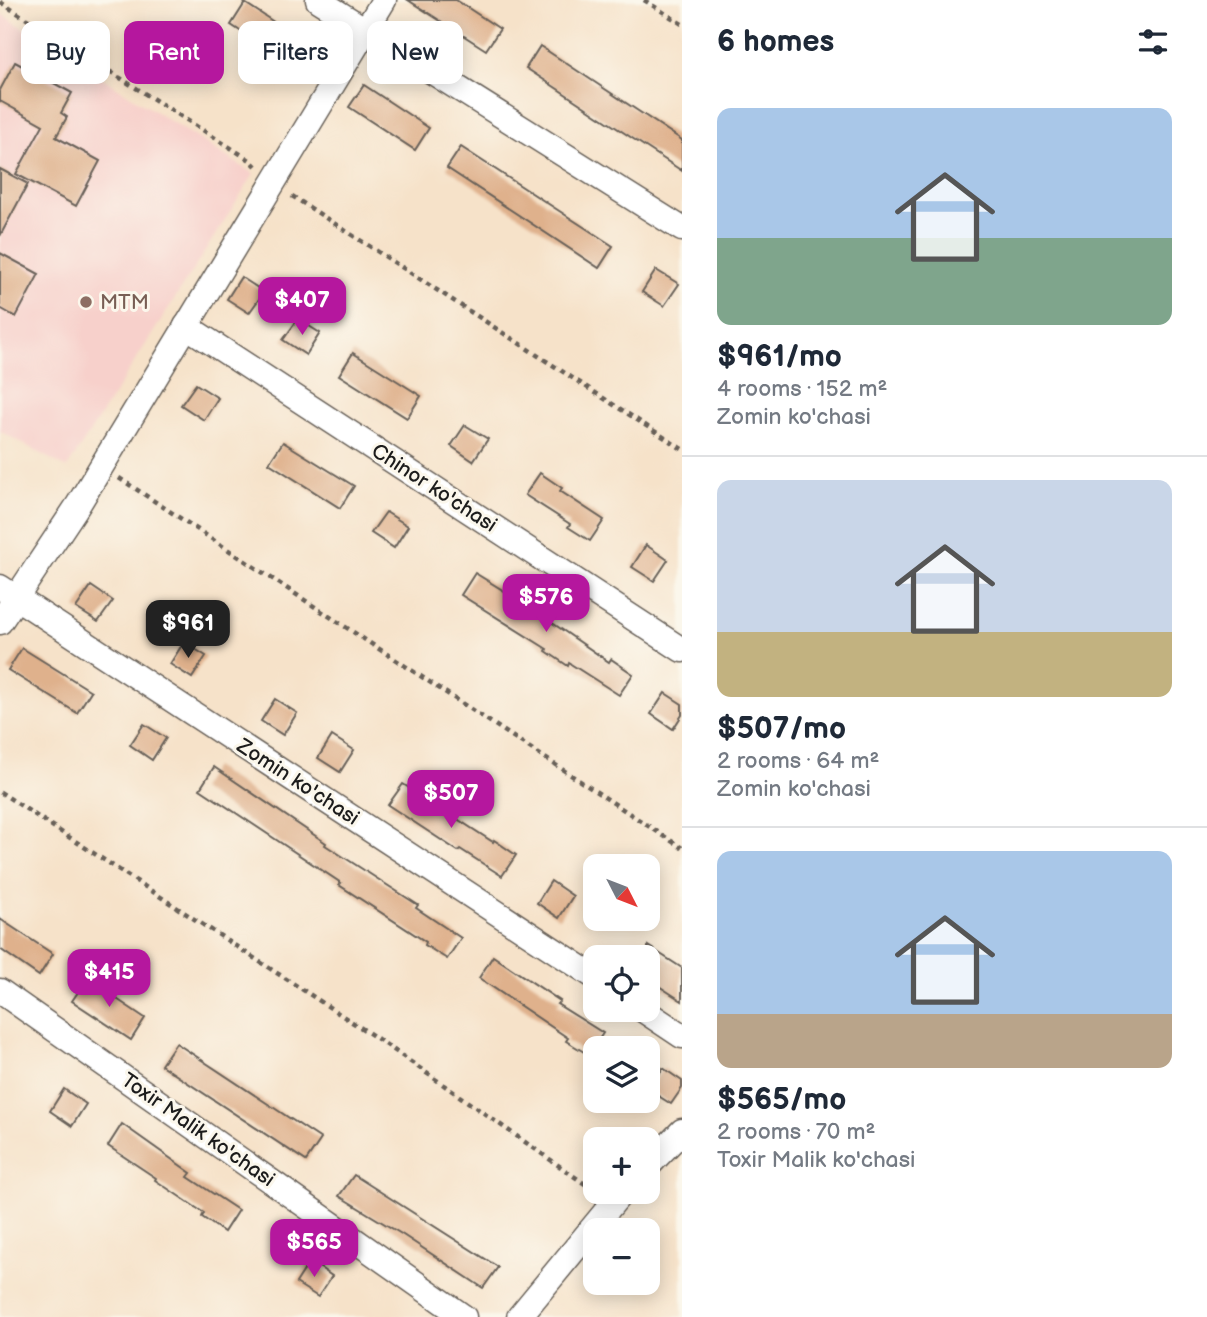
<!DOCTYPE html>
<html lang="en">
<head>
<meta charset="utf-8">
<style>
  body { margin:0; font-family:"Balsamiq Sans",sans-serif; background:#f2f2f3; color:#1f2937; height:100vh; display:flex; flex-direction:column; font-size:26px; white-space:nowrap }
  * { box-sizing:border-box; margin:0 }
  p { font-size:23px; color:#747a83 }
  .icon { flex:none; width:38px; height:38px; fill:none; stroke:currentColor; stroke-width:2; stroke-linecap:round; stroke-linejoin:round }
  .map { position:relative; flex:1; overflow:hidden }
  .drawer { display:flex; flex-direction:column; background:#fff; width:525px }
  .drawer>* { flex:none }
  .guide { position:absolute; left:21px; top:21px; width:555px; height:63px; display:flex; gap:14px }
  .needle { width:46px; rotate:132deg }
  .controls { position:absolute; left:583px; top:854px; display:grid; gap:14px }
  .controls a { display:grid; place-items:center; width:77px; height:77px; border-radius:14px; background:#fff; box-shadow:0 4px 18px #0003; font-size:35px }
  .price { position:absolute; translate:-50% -60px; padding:0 16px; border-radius:14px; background:#b5179e; color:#fff; font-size:23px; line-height:46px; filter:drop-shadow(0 2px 4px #0008) }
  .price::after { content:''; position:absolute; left:50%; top:42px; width:21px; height:16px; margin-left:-10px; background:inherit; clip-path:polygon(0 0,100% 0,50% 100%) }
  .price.selected { background:#222; color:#fff }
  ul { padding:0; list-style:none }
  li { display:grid; align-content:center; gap:14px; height:371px; padding:0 35px }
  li+li { border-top:2px solid #e0e1e3 }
  li span { display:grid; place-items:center; height:217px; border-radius:14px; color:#555 }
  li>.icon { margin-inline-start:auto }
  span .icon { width:126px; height:126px; fill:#fffc; stroke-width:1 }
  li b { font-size:30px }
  h2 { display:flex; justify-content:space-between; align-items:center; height:84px; padding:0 35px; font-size:30px }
  .tag { padding:0 24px; border-radius:14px; background:#fff; box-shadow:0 4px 18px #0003; font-size:24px; line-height:63px }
  .tag.selected { background:#b5179e; color:#fff }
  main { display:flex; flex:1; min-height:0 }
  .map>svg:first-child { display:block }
  .built { fill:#f7d0cb }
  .building { fill:#dfb18c }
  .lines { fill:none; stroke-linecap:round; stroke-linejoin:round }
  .minor-casing { stroke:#686159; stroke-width:27 }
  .path { stroke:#686159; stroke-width:4.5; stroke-dasharray:5 5; stroke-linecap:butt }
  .minor { stroke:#fff; stroke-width:24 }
  .education-dot { fill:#8d6e63; stroke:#fbf7ec; stroke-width:2.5 }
  .labels { text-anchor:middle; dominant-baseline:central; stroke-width:6; stroke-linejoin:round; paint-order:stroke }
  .education-label { font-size:21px; fill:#785e54; stroke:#fbf7ec; text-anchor:start }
  .street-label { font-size:21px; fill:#1c1c1c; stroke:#fbf7ec }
</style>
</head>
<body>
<main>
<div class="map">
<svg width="682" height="1317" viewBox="0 0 682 1317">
  <rect width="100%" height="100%" fill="#fbf7ec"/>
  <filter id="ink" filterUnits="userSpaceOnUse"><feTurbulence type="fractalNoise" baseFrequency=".0143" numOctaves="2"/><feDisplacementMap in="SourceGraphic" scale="14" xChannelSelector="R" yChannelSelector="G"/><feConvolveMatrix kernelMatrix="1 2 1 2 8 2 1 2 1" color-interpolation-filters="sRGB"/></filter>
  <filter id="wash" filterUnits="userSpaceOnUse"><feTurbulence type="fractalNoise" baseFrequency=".00686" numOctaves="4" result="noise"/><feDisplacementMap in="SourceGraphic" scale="28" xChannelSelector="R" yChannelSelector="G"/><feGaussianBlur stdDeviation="1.57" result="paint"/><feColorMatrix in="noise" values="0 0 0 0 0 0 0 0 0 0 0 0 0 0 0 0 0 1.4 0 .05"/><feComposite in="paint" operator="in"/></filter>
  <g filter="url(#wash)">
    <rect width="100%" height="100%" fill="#f6e2c9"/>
    <polygon class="built" points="0,13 254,174 67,468 0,431"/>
    <g id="blocks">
      <g class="building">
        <polygon points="408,0 456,0 500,29 486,50"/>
        <polygon points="245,3 310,46 296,67 231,25"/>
        <polygon points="540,46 682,140 682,171 526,68"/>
        <polygon points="15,62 72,93 61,113 67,117 56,137 100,161 76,206 16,174 43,125 0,101 0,90"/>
        <polygon points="364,85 429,128 415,150 349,107"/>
        <polygon points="461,147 613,246 599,268 447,168"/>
        <polygon points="0,169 28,184 0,236"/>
        <polygon points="0,253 39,274 16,317 0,308"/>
        <polygon points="656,270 679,284 664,306 642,292"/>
        <polygon points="241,277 264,292 249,313 227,299"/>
        <polygon points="298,319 320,333 306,355 283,340"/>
        <polygon points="353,353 421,396 407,418 339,375"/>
        <polygon points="196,384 218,398 204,420 181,405"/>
        <polygon points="465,425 488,439 473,461 451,446"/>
        <polygon points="283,442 354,486 340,508 269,463"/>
        <polygon points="540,473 562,488 560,491 604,520 590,541 568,527 570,524 525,495"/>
        <polygon points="386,512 408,526 394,548 371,533"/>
        <polygon points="646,545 668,560 654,581 632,567"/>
        <polygon points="475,573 522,602 609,662 611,659 633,674 619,695 569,663 568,666 546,651 547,649 461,595"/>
        <polygon points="91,586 113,601 98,622 76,608"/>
        <polygon points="184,642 206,656 192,678 170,664"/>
        <polygon points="22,648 91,691 77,713 8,670"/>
        <polygon points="665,693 682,704 682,715 673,729 651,714"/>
        <polygon points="275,699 297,713 283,735 261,721"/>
        <polygon points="144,724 166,738 152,760 130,745"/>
        <polygon points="332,736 354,750 340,772 318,758"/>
        <polygon points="214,767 326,843 325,845 418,905 416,908 461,938 447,959 425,945 426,942 339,885 341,883 200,789"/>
        <polygon points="403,784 493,842 494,840 516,855 502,876 460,849 458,851 388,805"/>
        <polygon points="551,881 573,896 559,918 537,903"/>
        <polygon points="0,919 53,954 39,976 0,949"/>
        <polygon points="648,946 682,968 682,1001 648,979"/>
        <polygon points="493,956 560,1001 557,1004 603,1033 589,1055 566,1041 568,1038 479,978"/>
        <polygon points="87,979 145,1018 131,1040 72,1001"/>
        <polygon points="176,1043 321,1139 306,1161 161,1065"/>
        <polygon points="663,1068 682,1081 682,1088 671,1104 649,1090"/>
        <polygon points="64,1089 86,1104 72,1126 50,1111"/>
        <polygon points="122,1124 191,1173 188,1177 238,1210 224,1232 202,1217 204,1213 155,1180 156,1178 108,1146"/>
        <polygon points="354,1175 498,1267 483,1288 403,1235 339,1196"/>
        <polygon points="310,1261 332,1276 318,1297 296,1283"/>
      </g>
    </g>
  </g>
  <g filter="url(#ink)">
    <use href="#blocks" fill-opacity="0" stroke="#686159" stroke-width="2"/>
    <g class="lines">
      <defs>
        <g id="minor">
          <polyline points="318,0 682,229"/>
          <polyline points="186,326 682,650"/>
          <polyline points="0,587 595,977"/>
          <polyline points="0,622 78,505 384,0"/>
          <polyline points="0,991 464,1317"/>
          <polyline points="643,1010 682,1036"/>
          <polyline points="648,1166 682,1131"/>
          <polyline points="519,1317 622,1192"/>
        </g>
      </defs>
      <use href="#minor" class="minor-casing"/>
      <g class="path">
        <polyline points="644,0 682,24"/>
        <polyline points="0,2 250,160 256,166"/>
        <polyline points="292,196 682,449"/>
        <polyline points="119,478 682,848"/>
        <polyline points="0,792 378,1039 595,1191"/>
      </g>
      <use href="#minor" class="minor"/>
    </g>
  </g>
  <circle class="education-dot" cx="86" cy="302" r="7"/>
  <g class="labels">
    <g class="education-label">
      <text x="100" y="302">MTM</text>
    </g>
    <g class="street-label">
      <text transform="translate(434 488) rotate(33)">Chinor ko'chasi</text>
      <text transform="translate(298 782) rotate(33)">Zomin ko'chasi</text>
      <text transform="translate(198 1130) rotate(35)">Toxir Malik ko'chasi</text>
    </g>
  </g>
</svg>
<div class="controls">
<a><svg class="needle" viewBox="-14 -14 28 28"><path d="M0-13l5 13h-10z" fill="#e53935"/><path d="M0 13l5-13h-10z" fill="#747a83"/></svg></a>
<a><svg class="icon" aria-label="locate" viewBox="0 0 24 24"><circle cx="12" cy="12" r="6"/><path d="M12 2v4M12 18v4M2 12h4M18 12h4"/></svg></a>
<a><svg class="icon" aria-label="layers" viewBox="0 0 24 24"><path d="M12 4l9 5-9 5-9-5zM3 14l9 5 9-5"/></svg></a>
<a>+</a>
<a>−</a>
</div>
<b class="price" style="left:302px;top:337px">$407</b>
<b class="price" style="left:546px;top:634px">$576</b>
<b class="price selected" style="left:188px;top:660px">$961</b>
<b class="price" style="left:451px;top:830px">$507</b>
<b class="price" style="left:109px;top:1009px">$415</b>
<b class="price" style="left:314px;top:1279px">$565</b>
<div class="guide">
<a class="tag">Buy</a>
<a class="tag selected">Rent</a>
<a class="tag">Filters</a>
<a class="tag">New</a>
</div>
</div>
<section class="drawer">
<h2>6 homes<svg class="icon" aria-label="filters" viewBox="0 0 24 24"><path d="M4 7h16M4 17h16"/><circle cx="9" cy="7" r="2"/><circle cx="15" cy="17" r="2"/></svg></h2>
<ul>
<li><span style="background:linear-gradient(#a9c7e8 60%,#7fa58c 0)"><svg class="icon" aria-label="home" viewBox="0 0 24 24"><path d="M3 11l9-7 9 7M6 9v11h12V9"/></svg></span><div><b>$961/mo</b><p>4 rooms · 152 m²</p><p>Zomin ko'chasi</p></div></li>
<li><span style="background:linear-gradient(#c9d6e8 70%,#c2b280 0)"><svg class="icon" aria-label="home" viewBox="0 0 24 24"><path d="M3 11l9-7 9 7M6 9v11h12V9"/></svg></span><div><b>$507/mo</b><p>2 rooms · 64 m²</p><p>Zomin ko'chasi</p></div></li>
<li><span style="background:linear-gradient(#a9c7e8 75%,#b9a48a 0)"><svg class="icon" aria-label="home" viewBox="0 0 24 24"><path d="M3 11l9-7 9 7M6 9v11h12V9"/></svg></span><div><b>$565/mo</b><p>2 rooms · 70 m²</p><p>Toxir Malik ko'chasi</p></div></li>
</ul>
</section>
</main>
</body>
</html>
